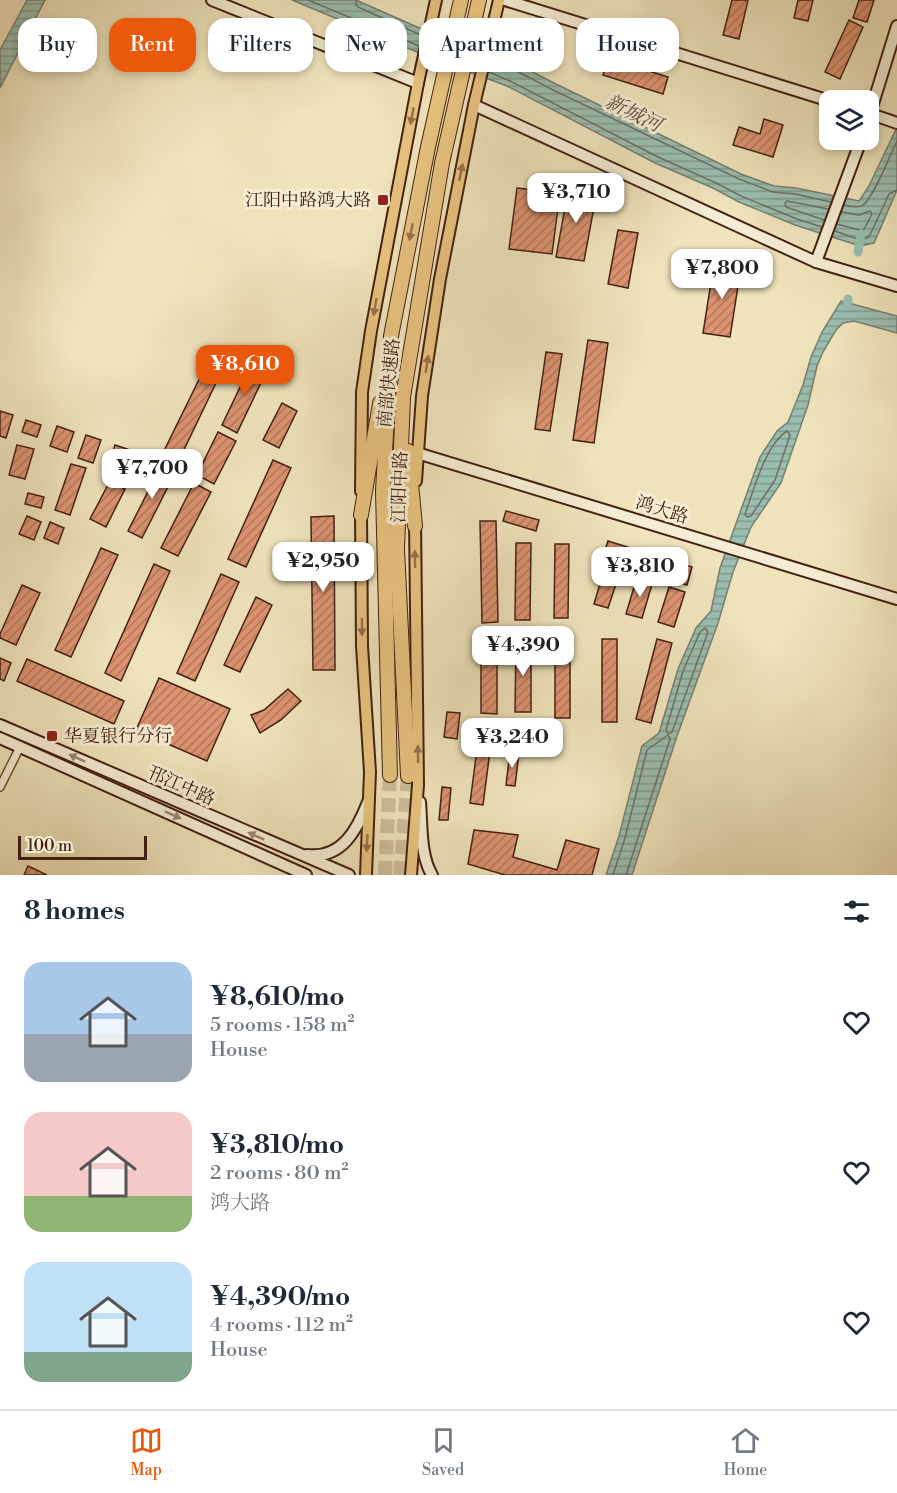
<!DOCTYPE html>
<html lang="en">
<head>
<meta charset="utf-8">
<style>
  body { margin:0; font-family:"Libre Bodoni","Noto Serif SC",serif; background:#f6f6f7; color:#1f2937; height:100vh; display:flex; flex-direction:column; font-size:22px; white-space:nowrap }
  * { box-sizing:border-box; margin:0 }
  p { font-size:20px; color:#747a83 }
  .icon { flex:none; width:33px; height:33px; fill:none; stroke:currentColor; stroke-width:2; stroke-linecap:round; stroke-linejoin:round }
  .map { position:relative; height:875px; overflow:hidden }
  .details { display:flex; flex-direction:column; background:#fff; flex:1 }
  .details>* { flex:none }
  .hud { position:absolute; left:18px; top:18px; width:861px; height:54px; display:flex; gap:12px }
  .fabs { position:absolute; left:819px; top:90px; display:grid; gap:12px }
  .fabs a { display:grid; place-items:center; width:60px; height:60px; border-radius:12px; background:#fff; box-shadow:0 3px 9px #0003; font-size:30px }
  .scale { position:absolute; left:18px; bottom:15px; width:129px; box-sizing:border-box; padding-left:6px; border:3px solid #442012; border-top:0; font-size:16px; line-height:21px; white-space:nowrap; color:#442012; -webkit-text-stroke:4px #f5edd3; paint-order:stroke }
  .price { position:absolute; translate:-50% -51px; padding:0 14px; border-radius:12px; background:#fff; color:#222; font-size:20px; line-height:39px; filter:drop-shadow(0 2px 3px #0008) }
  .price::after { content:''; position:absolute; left:50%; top:36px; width:18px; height:14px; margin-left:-9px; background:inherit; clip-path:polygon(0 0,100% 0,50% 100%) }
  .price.on { background:#ea580c; color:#fff }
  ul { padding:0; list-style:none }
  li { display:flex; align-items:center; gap:18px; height:150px; padding:0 24px }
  li span { display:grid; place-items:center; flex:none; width:168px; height:120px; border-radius:18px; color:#555 }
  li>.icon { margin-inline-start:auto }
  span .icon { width:72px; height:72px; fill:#fffc; stroke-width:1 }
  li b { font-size:26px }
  h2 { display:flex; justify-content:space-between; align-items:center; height:72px; padding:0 24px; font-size:26px }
  .chip { padding:0 21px; border-radius:18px; background:#fff; box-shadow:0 3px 9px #0003; font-size:21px; line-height:54px }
  .chip.on { background:#ea580c; color:#fff }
  .tabs { display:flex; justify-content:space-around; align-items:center; height:84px; border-top:2px solid #e0e1e3; background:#fff; font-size:16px; color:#747a83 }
  .tabs a { display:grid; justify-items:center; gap:3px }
  .tabs .on { color:#ea580c }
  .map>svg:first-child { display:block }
  .water { fill:url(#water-rules); stroke:#787f71; stroke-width:1.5 }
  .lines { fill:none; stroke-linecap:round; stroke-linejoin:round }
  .shore { stroke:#6f6f61; stroke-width:1.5 }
  .canal { stroke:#9abeb0; stroke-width:9 }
  .building { fill:url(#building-hatch); stroke:#442012; stroke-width:1.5 }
  .highway-tunnel { stroke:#cdbc99; stroke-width:14; stroke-dasharray:14 7; stroke-linecap:butt }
  .street-casing { stroke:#6f513c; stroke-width:10 }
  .secondary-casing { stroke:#442012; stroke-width:14 }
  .primary-casing { stroke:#442012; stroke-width:14 }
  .highway-casing { stroke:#442012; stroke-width:16 }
  .street { stroke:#f5edd3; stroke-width:7 }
  .secondary { stroke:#f5edd3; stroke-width:10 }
  .primary { stroke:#e8c27e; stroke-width:10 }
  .highway { stroke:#e8c27e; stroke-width:14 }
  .oneway { fill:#967148 }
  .oneway2 { fill:#9c8672 }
  .poi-dot { fill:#8f2418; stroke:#f5edd3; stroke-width:2 }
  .labels { text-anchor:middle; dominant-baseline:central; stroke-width:6; stroke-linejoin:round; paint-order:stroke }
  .poi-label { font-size:18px; fill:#442012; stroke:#f5edd3; text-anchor:end }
  .street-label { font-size:18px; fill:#442012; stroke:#f5edd3 }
  .water-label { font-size:20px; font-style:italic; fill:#5e4f41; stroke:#f5edd3 }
</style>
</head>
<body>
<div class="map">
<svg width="897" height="875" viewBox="0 0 897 875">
  <defs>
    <pattern id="water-rules" width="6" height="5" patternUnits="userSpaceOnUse" patternTransform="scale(1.5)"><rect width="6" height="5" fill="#9abeb0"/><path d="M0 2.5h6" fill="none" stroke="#7f9a8e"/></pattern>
    <pattern id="building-hatch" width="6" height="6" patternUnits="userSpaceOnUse" patternTransform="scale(1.5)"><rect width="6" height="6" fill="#dc9371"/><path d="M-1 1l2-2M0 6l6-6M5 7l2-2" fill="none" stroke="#b4785b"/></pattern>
  </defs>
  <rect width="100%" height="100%" fill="#efe3bb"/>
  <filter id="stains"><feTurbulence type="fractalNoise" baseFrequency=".00333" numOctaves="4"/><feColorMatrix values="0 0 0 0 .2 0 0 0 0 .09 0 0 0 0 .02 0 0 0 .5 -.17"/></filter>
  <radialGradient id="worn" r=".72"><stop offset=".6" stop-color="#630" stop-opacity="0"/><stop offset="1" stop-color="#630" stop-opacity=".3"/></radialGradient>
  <g class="water">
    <polygon points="27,0 45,0 0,88 0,50"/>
    <polygon points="292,0 356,0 424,30 488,49 556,84 741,174 774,186 796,188 859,201 869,186 897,127 897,190 874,243 860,246 795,225 739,202 713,188 655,163 507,86 422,54"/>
    <polygon points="841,301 897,316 897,333 854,321 843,323 836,330 823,352 817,366 808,405 781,483 751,527 733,572 718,623 677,736 632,875 606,875 619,836 642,746 659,733 678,669 696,628 711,611 720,568 760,457 777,431 788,422 803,385 811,357 822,332"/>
  </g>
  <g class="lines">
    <g class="shore">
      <polyline points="308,0 419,46"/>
      <polyline points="356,0 356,5 360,8 421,35"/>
      <polyline points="492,58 553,90 739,179 773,192 795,194 831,202"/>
      <polyline points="489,72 510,81 658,157 716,183 741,196 797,219 822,227"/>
      <path d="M 844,205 C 850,206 858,209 863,205 C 874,197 890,155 897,141"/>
      <polyline points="824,220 786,207 785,203 787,201 828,209"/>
      <polyline points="837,224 863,231 872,214 870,211 859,215 842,212"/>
      <polyline points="835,231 860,240 869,237 889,194 897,190"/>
      <path d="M 787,431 L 790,435 L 775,480 L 751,516 L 747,517 L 745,514 C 754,490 765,445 787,431 Z"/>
      <polygon points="705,628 708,632 672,732 668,734 666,730 683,671 700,632"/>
      <polyline points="613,875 625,838 647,750 668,735 670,739 626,875"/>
    </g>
    <g class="canal">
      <polyline points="858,252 861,234"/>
      <polyline points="848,302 848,299"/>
    </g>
  </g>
  <g class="building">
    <polygon points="732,0 748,0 739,39 723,35"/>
    <polygon points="798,0 813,0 808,21 794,18"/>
    <polygon points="859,0 874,0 867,22 853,18"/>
    <polygon points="849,20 863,27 840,79 825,72"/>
    <polygon points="608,58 668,77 663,94 603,75"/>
    <polygon points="764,119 783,125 773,157 733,145 739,127 760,134"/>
    <polygon points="569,186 597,191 584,261 556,257"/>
    <polygon points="517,188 560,193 552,254 509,249"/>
    <polygon points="618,230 638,233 628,288 608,284"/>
    <polygon points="714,263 741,267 730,337 703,333"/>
    <polygon points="588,340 608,343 594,443 573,440"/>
    <polygon points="546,352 562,354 550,431 535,429"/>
    <polygon points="212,353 227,360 180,458 164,451"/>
    <polygon points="253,360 268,368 237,433 222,425"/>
    <polygon points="282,403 297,411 279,448 263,440"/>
    <polygon points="0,411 13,415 6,438 0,436"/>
    <polygon points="26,420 41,425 37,437 22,432"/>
    <polygon points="57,426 74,432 67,452 50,446"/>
    <polygon points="218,432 236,441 214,484 197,475"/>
    <polygon points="86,435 101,440 93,463 78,458"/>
    <polygon points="17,445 34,449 25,479 9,475"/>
    <polygon points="115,445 130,450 123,473 108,468"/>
    <polygon points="273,460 291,468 246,567 228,559"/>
    <polygon points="163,462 177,469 142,538 128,531"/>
    <polygon points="71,464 86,468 70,515 55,510"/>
    <polygon points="110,481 125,489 106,527 90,519"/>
    <polygon points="194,483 211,492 178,556 161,548"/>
    <polygon points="28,493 44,497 41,508 25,504"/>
    <polygon points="506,511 539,520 536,531 503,521"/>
    <polygon points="27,516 41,522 34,540 19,534"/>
    <polygon points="334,516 335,670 313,670 311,517"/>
    <polygon points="480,521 496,521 498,622 482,623"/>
    <polygon points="50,522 64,528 58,544 44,538"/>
    <polygon points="608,541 692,567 687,585 602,559"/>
    <polygon points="516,543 531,543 530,620 515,620"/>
    <polygon points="555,544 569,544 568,618 554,618"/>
    <polygon points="101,548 118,555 71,657 55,650"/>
    <polygon points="154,564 170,571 121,681 105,673"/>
    <polygon points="605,567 620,572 608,608 594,604"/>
    <polygon points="221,574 239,582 195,681 177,673"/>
    <polygon points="637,577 653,581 642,618 626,614"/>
    <polygon points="22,585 40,593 16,645 0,638 0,634"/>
    <polygon points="669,587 685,592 674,627 658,622"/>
    <polygon points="256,597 272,605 240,672 224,665"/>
    <rect x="602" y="639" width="15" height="83"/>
    <polygon points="657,639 672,643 651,723 636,719"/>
    <rect x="555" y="641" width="15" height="77"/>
    <polygon points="516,642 531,642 531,712 515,712"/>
    <polygon points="481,644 497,644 497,714 481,713"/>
    <polygon points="0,658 11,663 4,681 0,679"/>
    <polygon points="27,659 124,701 114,724 17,681"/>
    <polygon points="159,678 230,709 207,761 136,730"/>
    <polygon points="288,689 301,701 281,720 260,733 251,715 264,710"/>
    <polygon points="447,712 460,713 457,739 444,737"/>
    <polygon points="480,726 493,728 483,805 470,803"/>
    <polygon points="510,752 519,753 515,786 506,785"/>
    <polygon points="442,787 451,788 448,820 439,820"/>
    <polygon points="474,830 518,835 513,857 557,870 566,840 599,849 592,875 505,875 468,864"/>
    <polygon points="28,866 47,875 24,875"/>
  </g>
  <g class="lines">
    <g class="highway-tunnel">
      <polyline points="385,875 390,775"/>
      <polyline points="400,875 408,776"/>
    </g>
    <defs>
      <polyline id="street" points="0,787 20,747"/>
      <g id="secondary">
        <polyline points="212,0 418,83"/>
        <polyline points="505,0 830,101"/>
        <polyline points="474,105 816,262 897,286"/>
        <polyline points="868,113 897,123"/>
        <polyline points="868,120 897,26"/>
        <polyline points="816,262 861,140"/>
        <polyline points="417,453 897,599"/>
        <polyline points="0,725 349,875"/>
        <polyline points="0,738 306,875"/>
        <path d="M 420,802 C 422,825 420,855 432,875"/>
        <path d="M 307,855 C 342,859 357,830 368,802"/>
      </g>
      <g id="primary">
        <polyline points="416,481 422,396 440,279 474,105 499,0"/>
        <polyline points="361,491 362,392 371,331 418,83 436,0"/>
        <polyline points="361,510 362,646 370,772 366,875"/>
        <polyline points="411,875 418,785 415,520"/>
      </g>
      <g id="highway">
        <polyline points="408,451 415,526"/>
        <polyline points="361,515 380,403"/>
        <polyline points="390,775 383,491 391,336 428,147 461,0"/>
        <polyline points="408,776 397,549 403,397 442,163 479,0"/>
      </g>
    </defs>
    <use href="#street" class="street-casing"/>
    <use href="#secondary" class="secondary-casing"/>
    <use href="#primary" class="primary-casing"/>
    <use href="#highway" class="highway-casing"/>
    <use href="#street" class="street"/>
    <use href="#secondary" class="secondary"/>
    <use href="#primary" class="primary"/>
    <use href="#highway" class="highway"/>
  </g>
  <defs><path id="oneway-solid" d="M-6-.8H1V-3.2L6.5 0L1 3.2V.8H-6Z" transform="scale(1.5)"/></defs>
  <g class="oneway">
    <use href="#oneway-solid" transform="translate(412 116) rotate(101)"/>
    <use href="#oneway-solid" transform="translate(461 172) rotate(-79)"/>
    <use href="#oneway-solid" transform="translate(411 232) rotate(101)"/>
    <use href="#oneway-solid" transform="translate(375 307) rotate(100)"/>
    <use href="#oneway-solid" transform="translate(427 364) rotate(-81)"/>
    <use href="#oneway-solid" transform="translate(415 559) rotate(-91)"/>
    <use href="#oneway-solid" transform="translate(362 627) rotate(90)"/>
    <use href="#oneway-solid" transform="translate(418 754) rotate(-91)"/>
    <use href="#oneway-solid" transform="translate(367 843) rotate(93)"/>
  </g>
  <g class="oneway2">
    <use href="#oneway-solid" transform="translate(77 758) rotate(-156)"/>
    <use href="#oneway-solid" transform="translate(173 815) rotate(24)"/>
    <use href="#oneway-solid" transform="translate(256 836) rotate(-156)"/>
  </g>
  <g class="poi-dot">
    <rect x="377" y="194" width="12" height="12" rx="3"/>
    <rect x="46" y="730" width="12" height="12" rx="3"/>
  </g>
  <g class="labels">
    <g class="poi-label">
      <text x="371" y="200">江阳中路鸿大路</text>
      <text x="64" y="736" text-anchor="start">华夏银行分行</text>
    </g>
    <g class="street-label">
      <text transform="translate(389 383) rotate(-84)">南部快速路</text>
      <text transform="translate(400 487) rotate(-88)">江阳中路</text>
      <text transform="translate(662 510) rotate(17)">鸿大路</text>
      <text transform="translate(181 786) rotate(24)">邗江中路</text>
    </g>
    <g class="water-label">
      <text transform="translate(633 114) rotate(26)">新城河</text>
    </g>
  </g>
  <rect width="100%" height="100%" filter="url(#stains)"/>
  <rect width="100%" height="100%" fill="url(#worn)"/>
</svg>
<div class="fabs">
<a><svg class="icon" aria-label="layers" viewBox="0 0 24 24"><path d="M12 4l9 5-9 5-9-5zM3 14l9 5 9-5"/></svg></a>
</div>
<div class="scale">100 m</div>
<b class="price" style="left:576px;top:224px">¥3,710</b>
<b class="price" style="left:722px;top:300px">¥7,800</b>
<b class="price on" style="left:245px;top:396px">¥8,610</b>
<b class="price" style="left:152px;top:500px">¥7,700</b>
<b class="price" style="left:323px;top:593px">¥2,950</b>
<b class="price" style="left:640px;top:598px">¥3,810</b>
<b class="price" style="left:523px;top:677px">¥4,390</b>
<b class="price" style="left:512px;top:769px">¥3,240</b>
<div class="hud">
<a class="chip">Buy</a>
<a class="chip on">Rent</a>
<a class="chip">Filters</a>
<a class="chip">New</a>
<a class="chip">Apartment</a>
<a class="chip">House</a>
</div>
</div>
<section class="details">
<h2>8 homes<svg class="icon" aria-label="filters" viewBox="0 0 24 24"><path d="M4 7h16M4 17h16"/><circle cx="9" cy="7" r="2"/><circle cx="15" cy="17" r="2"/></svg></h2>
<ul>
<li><span style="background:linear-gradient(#a9c7e8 60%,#9aa5b1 0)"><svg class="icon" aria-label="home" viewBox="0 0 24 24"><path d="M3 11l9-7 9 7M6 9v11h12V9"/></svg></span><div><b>¥8,610/mo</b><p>5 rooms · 158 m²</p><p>House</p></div><svg class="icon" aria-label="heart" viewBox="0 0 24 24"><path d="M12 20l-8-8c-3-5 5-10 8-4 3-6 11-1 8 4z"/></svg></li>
<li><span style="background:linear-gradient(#f6c9c9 70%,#8fb573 0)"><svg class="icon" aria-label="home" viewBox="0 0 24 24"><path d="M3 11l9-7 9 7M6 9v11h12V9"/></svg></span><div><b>¥3,810/mo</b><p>2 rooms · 80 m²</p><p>鸿大路</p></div><svg class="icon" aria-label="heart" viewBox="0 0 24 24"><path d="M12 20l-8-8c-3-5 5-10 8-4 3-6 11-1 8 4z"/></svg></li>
<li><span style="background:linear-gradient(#bfe0f5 75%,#7fa58c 0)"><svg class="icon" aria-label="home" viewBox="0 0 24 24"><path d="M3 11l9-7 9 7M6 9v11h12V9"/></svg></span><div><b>¥4,390/mo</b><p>4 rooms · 112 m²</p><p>House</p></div><svg class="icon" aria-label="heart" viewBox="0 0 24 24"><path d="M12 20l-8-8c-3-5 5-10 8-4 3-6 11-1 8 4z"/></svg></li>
</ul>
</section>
<nav class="tabs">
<a class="on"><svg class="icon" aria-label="map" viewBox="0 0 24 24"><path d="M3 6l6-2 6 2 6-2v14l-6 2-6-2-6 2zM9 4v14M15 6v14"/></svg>Map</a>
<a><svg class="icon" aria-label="saved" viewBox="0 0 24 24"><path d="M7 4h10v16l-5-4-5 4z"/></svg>Saved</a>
<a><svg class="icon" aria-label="home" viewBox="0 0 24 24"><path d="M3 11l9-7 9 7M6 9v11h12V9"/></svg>Home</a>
</nav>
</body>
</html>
